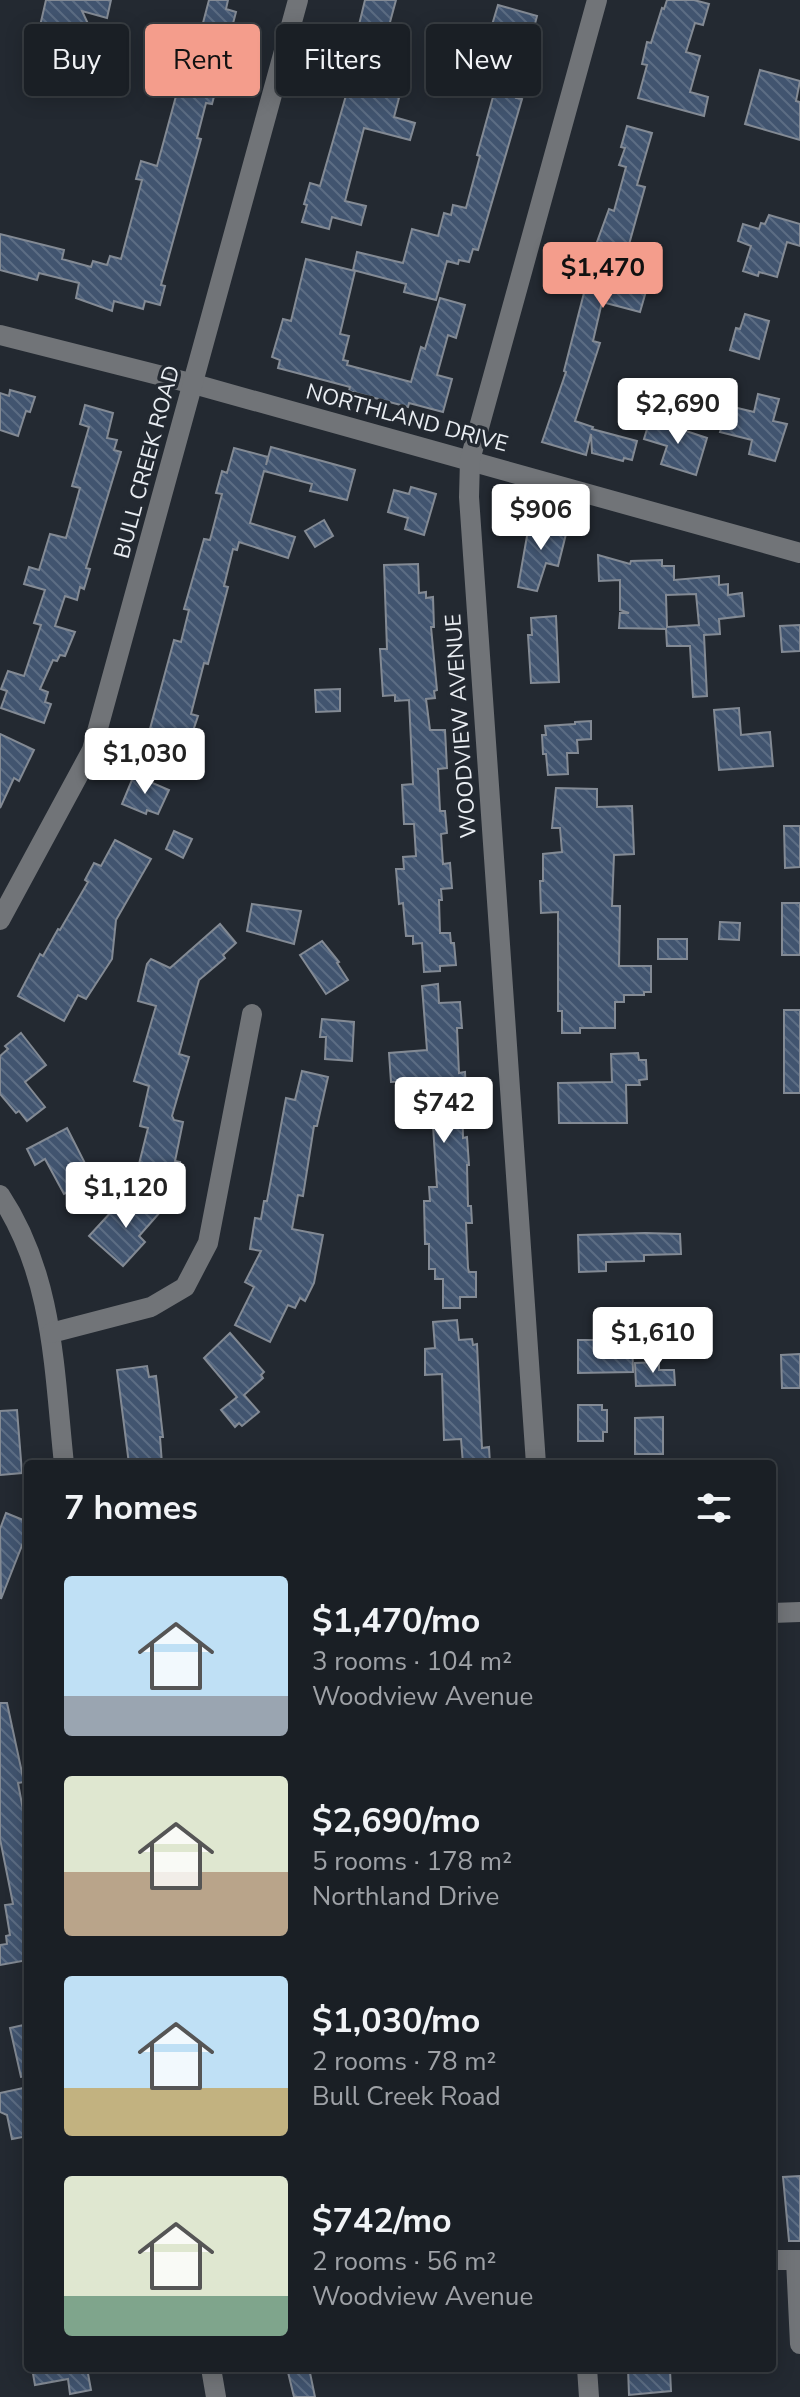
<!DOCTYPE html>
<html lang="en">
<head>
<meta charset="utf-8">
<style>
  body { margin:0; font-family:"Nunito Sans",sans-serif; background:#272c32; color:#f1f3f6; height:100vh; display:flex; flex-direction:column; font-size:30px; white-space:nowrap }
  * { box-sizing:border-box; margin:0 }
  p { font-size:26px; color:#9fa2a7 }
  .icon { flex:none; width:44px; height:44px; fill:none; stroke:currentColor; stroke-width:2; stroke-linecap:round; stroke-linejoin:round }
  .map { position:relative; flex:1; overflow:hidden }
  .sheet { position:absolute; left:24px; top:1460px; width:752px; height:912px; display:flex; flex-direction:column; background:#1a1f25; border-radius:8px; box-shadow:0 4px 20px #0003,0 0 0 2px #383d42 }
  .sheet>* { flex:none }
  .banner { position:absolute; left:24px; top:24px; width:752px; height:72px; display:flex; gap:16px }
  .price { position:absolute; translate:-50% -68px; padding:0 18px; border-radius:8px; background:#fff; color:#222; font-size:26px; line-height:52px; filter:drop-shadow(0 2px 4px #0008) }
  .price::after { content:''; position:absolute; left:50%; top:48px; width:24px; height:18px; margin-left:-12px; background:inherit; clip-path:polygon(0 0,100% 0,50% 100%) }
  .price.selected { background:#f49d8c; color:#111 }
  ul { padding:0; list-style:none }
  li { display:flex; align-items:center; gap:24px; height:200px; padding:0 40px }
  li span { display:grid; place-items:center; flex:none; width:224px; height:160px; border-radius:8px; color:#555 }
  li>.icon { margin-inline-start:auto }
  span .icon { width:96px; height:96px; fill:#fffc; stroke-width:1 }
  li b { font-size:34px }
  h2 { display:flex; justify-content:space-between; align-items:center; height:96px; padding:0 40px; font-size:34px }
  .tag { padding:0 28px; border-radius:8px; background:#1a1f25; box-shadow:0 4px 20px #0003,0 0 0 2px #383d42; font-size:28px; line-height:72px }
  .tag.selected { background:#f49d8c; color:#111 }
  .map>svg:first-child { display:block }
  .building { fill:url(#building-back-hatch); stroke:#838a94; stroke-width:2; fill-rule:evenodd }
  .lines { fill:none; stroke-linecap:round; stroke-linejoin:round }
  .minor { stroke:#717478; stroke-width:20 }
  .labels { text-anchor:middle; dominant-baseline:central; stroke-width:7; stroke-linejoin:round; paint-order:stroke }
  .street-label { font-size:22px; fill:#e9edf2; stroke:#232931 }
</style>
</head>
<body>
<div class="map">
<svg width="800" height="2397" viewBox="0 0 800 2397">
  <defs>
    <pattern id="building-back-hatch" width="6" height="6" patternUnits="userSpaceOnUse" patternTransform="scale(2)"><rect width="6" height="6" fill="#41546f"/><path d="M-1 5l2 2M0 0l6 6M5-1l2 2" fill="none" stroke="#5c6d84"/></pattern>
  </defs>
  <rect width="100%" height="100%" fill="#232931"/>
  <g class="building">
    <polygon points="46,0 111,0 107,18 82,11 98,45 91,74 89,73 86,84 25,68 29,51 32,52 35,39 37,39"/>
    <polygon points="209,0 228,0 226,9 236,12 212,104 206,103 197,138 201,139 161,285 165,286 160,305 145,301 143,309 114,301 112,311 76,298 79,283 39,273 37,280 0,270 0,234 64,250 62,259 91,267 93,261 107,265 110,256 121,259 142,180 136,179 141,161 157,166 185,63 192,65"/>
    <polygon points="365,0 396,0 386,37 401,41 386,90 400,94 394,117 415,123 410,140 364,128 345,201 366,206 361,225 332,217 329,229 302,222 307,205 304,204 310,183 320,186 349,85 344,84 347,73 334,69 340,50 348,52 355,28 358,29"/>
    <polygon points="667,0 694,0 709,4 703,25 695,23 686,52 700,56 690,92 708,97 704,116 638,98 647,65 642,64 647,42 651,43 662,8 664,9"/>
    <polygon points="498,5 537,16 516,98 522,99 478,250 473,249 469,262 459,260 458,264 447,261 436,300 404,292 406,284 353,270 357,252 403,263 412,229 438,236 444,213 451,215 453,205 466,208 480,156 477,155 496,86 488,83 503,28 492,25"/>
    <polygon points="760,70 800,81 796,101 800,102 800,140 745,124"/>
    <polygon points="627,126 652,133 637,185 645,187 623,266 651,274 640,312 602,302 593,341 600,343 575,421 593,427 592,429 637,441 632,460 624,458 623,461 592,453 591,434 586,455 542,442 566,372 564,371 597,242 609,209 614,211 626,167 619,165 625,148 621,147"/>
    <polygon points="769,215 800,224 800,246 787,242 777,277 759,272 758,276 743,271 751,246 738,241 743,224 759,229 761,223 765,224"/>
    <polygon points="306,259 355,271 340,334 349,336 343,360 348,361 347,365 411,382 421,347 425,349 440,298 465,305 456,338 448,335 437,375 452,379 443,412 409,403 408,407 349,391 350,387 278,368 280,360 272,357 283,319 291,321"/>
    <polygon points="745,314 769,321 759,359 730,350 736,328 740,329"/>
    <polygon points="10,390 35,397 30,412 26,411 18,436 0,430 0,393 9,396"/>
    <polygon points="758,394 779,399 773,421 787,424 775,461 749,454 752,440 720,432 729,406 754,412"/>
    <polygon points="85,405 113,413 107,438 117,440 114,450 121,452 86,568 90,569 84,589 80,587 77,600 65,596 55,626 75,632 65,656 60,655 57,661 53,660 40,689 48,692 45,702 51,704 44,723 1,708 7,691 1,689 8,671 24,676 41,625 34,623 45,590 24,584 29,567 39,570 50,534 66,538 80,488 72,486 89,427 80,424"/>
    <polygon points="650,419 707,438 696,475 661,464 667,446 644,439"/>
    <polygon points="271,447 355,470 347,500 310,491 312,484 264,471 250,523 295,537 288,558 239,542 237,550 233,549 224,586 228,587 208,664 204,663 191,714 198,716 191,737 186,736 178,761 144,751 174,640 181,642 189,610 184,609 204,539 210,540 222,494 216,493 222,471 227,473 234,448 268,457 266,465"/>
    <polygon points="411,487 436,494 424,535 405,529 408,518 388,512 394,490 409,494"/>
    <polygon points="530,519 568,526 558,566 546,563 537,591 518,587"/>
    <polygon points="324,520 333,536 315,547 305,531"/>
    <path d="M 598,555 L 630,564 L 631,561 L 662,560 L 662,566 L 674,566 L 674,580 L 719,576 L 719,585 L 728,584 L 728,595 L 742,593 L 744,616 L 719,619 L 720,634 L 704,635 L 707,696 L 693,697 L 690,646 L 667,646 L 666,629 L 619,628 L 620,613 L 629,613 L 620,610 L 620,580 L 599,581 ZM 696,594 L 699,625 L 667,627 L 666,595 Z"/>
    <polygon points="418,564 419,593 426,592 426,598 433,597 434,627 431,627 437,690 434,691 435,698 426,699 430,730 445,730 447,768 438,769 440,811 445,811 447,833 441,834 443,864 450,863 452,888 441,889 442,900 439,900 440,933 450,933 451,943 454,943 456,965 440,966 440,971 424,972 422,943 413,944 413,936 406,936 403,903 399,904 396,869 404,869 403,857 416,856 414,824 404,824 402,785 413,784 409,700 395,701 395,695 383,696 380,649 387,649 384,565"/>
    <polygon points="556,616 559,682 531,683 528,635 532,635 531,618"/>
    <polygon points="800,625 800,651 782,652 780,626"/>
    <polygon points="340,689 340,711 316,712 315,690"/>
    <polygon points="739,708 741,735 770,732 773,766 719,770 714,710"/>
    <polygon points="591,721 591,739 577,740 578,753 567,753 568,774 548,775 546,754 543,754 542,735 546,735 545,726 575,724 575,722"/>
    <polygon points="0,734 34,750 19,781 14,778 0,808"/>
    <polygon points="134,775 169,790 158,814 147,810 146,814 122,804"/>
    <polygon points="556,788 597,789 597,807 632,806 634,854 614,855 612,906 620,906 619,966 651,966 651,992 644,992 644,995 624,995 624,1002 615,1002 615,1028 580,1028 580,1033 562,1033 562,1011 558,1011 558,912 541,913 540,881 543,881 543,854 562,852 560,828 552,828"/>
    <polygon points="784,826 800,826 800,867 785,868"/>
    <polygon points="174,831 192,839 183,858 166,849"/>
    <polygon points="115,840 151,859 116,920 112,959 86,999 78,995 64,1021 18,996 40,954 43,956 58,929 60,930 88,882 85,880 94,863 101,866"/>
    <rect x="782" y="903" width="18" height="52"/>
    <polygon points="252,904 301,911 294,944 247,931"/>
    <polygon points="720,922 740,923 739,940 719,939"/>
    <polygon points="220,924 236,943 223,955 225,958 199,980 179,1054 189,1057 172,1116 174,1120 183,1122 175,1161 180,1162 177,1177 138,1168 148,1128 140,1126 149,1086 134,1081 156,1006 138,1001 147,964 151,959 170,968"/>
    <rect x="658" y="939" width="29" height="20"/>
    <polygon points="322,941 339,962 337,963 348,980 326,994 300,955"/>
    <polygon points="438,984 439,1003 460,1002 462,1028 457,1028 459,1073 465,1072 466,1092 462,1093 463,1138 467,1137 469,1165 467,1165 468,1206 471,1206 472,1223 466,1223 468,1268 469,1272 476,1272 476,1297 460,1297 460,1308 443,1308 443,1279 435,1279 435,1269 429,1269 429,1244 425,1244 424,1201 430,1201 429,1187 437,1187 430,1080 391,1082 389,1053 427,1050 422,986"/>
    <rect x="784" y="1010" width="16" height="83"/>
    <polygon points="322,1019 354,1022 352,1061 325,1059 326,1037 320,1037"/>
    <polygon points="21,1033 46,1065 25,1082 45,1107 27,1121 19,1111 16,1113 0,1094 0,1056 8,1049 5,1046"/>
    <polygon points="638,1053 639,1060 646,1060 647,1079 639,1080 640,1085 626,1085 627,1123 559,1123 558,1083 612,1082 611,1054"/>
    <polygon points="302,1071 328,1077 317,1126 314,1126 303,1196 298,1195 292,1229 323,1235 314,1283 305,1301 300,1298 295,1308 288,1305 270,1342 235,1325 254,1287 245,1282 261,1251 250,1249 255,1218 261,1219 264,1201 267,1201 286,1098 295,1100"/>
    <polygon points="67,1128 93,1179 64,1194 45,1159 35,1165 27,1149"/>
    <polygon points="143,1194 161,1211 139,1236 145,1242 123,1266 89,1236 113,1210 122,1218"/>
    <polygon points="645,1233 680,1234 681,1254 644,1255 644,1261 606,1262 606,1271 579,1272 578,1235"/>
    <polygon points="457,1320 459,1340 472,1339 473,1345 477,1344 482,1448 489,1447 490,1464 463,1464 461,1439 444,1440 442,1374 425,1375 425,1349 435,1348 433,1322"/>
    <polygon points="230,1333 264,1372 261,1375 263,1378 244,1395 259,1412 242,1426 239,1423 235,1427 221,1410 237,1397 204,1358"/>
    <polygon points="602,1334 632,1334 633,1372 578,1373 578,1340 602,1340"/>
    <polygon points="800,1354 800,1388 782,1388 781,1355"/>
    <polygon points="659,1362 659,1370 674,1370 675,1385 636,1386 635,1363"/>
    <polygon points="147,1366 149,1377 156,1376 163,1437 160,1437 162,1464 129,1464 117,1370"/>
    <polygon points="578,1405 602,1405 602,1410 607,1410 607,1432 603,1432 603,1441 578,1441"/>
    <polygon points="17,1410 22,1473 0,1475 0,1411"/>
    <polygon points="663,1417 663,1454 635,1454 635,1418"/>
    <polygon points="6,1513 28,1522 28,1530 1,1599 0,1529"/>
    <polygon points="0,1703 7,1703 24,1782 18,1783 24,1815 28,1814 28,1960 0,1965 0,1945 7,1944 6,1936 10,1935 5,1905 13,1904 0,1839"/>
    <polygon points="28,2024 28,2076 21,2077 10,2028"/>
    <polygon points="28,2087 28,2136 12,2139 7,2115 0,2112 0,2093"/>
    <polygon points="800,2176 800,2241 789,2241 783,2177"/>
    <polygon points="32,2368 87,2368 91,2390 70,2394 68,2379 35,2385"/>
    <polygon points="287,2368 309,2368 315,2397 294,2397"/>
    <polygon points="628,2368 670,2370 671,2391 629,2395"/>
  </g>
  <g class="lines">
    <g class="minor">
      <polyline points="0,335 194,384 800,553"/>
      <polyline points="0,920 92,750 298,0"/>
      <path d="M 0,1195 C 54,1276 54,1371 64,1464"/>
      <polyline points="51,1333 151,1307 185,1287 208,1243 252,1014"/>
      <polyline points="536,1464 469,497 470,460 597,0"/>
      <polyline points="772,1613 800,1612"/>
      <polyline points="772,2260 800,2260"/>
      <polyline points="796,2260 800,2344"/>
      <polyline points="211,2368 216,2397"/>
      <polyline points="587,2368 589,2397"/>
    </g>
  </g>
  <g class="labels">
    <g class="street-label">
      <text transform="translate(407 418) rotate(15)">NORTHLAND DRIVE</text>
      <text transform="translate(147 462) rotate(-75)">BULL CREEK ROAD</text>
      <text transform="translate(461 726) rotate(-94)">WOODVIEW AVENUE</text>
    </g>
  </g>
</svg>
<b class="price selected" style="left:603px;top:310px">$1,470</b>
<b class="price" style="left:678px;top:446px">$2,690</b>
<b class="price" style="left:541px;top:552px">$906</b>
<b class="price" style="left:145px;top:796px">$1,030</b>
<b class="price" style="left:444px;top:1145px">$742</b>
<b class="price" style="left:126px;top:1230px">$1,120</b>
<b class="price" style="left:653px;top:1375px">$1,610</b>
<div class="banner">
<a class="tag">Buy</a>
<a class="tag selected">Rent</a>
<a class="tag">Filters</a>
<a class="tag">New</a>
</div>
<section class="sheet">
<h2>7 homes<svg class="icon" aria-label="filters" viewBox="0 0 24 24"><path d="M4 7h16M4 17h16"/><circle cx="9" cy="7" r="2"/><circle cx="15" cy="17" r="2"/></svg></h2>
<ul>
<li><span style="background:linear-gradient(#bfe0f5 75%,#9aa5b1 0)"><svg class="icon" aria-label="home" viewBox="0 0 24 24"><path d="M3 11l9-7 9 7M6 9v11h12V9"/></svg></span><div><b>$1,470/mo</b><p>3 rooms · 104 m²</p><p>Woodview Avenue</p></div></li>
<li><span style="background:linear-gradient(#dfe7d0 60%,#b9a48a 0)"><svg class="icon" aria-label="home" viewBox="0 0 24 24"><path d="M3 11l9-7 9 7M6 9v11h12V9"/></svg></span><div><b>$2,690/mo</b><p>5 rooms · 178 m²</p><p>Northland Drive</p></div></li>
<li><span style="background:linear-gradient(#bfe0f5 70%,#c2b280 0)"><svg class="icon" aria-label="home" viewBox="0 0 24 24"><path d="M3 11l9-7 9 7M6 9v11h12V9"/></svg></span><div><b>$1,030/mo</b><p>2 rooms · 78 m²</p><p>Bull Creek Road</p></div></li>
<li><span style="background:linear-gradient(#dfe7d0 75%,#7fa58c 0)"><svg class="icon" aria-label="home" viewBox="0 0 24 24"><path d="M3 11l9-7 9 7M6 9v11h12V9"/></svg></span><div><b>$742/mo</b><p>2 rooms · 56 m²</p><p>Woodview Avenue</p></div></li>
</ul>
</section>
</div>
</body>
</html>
